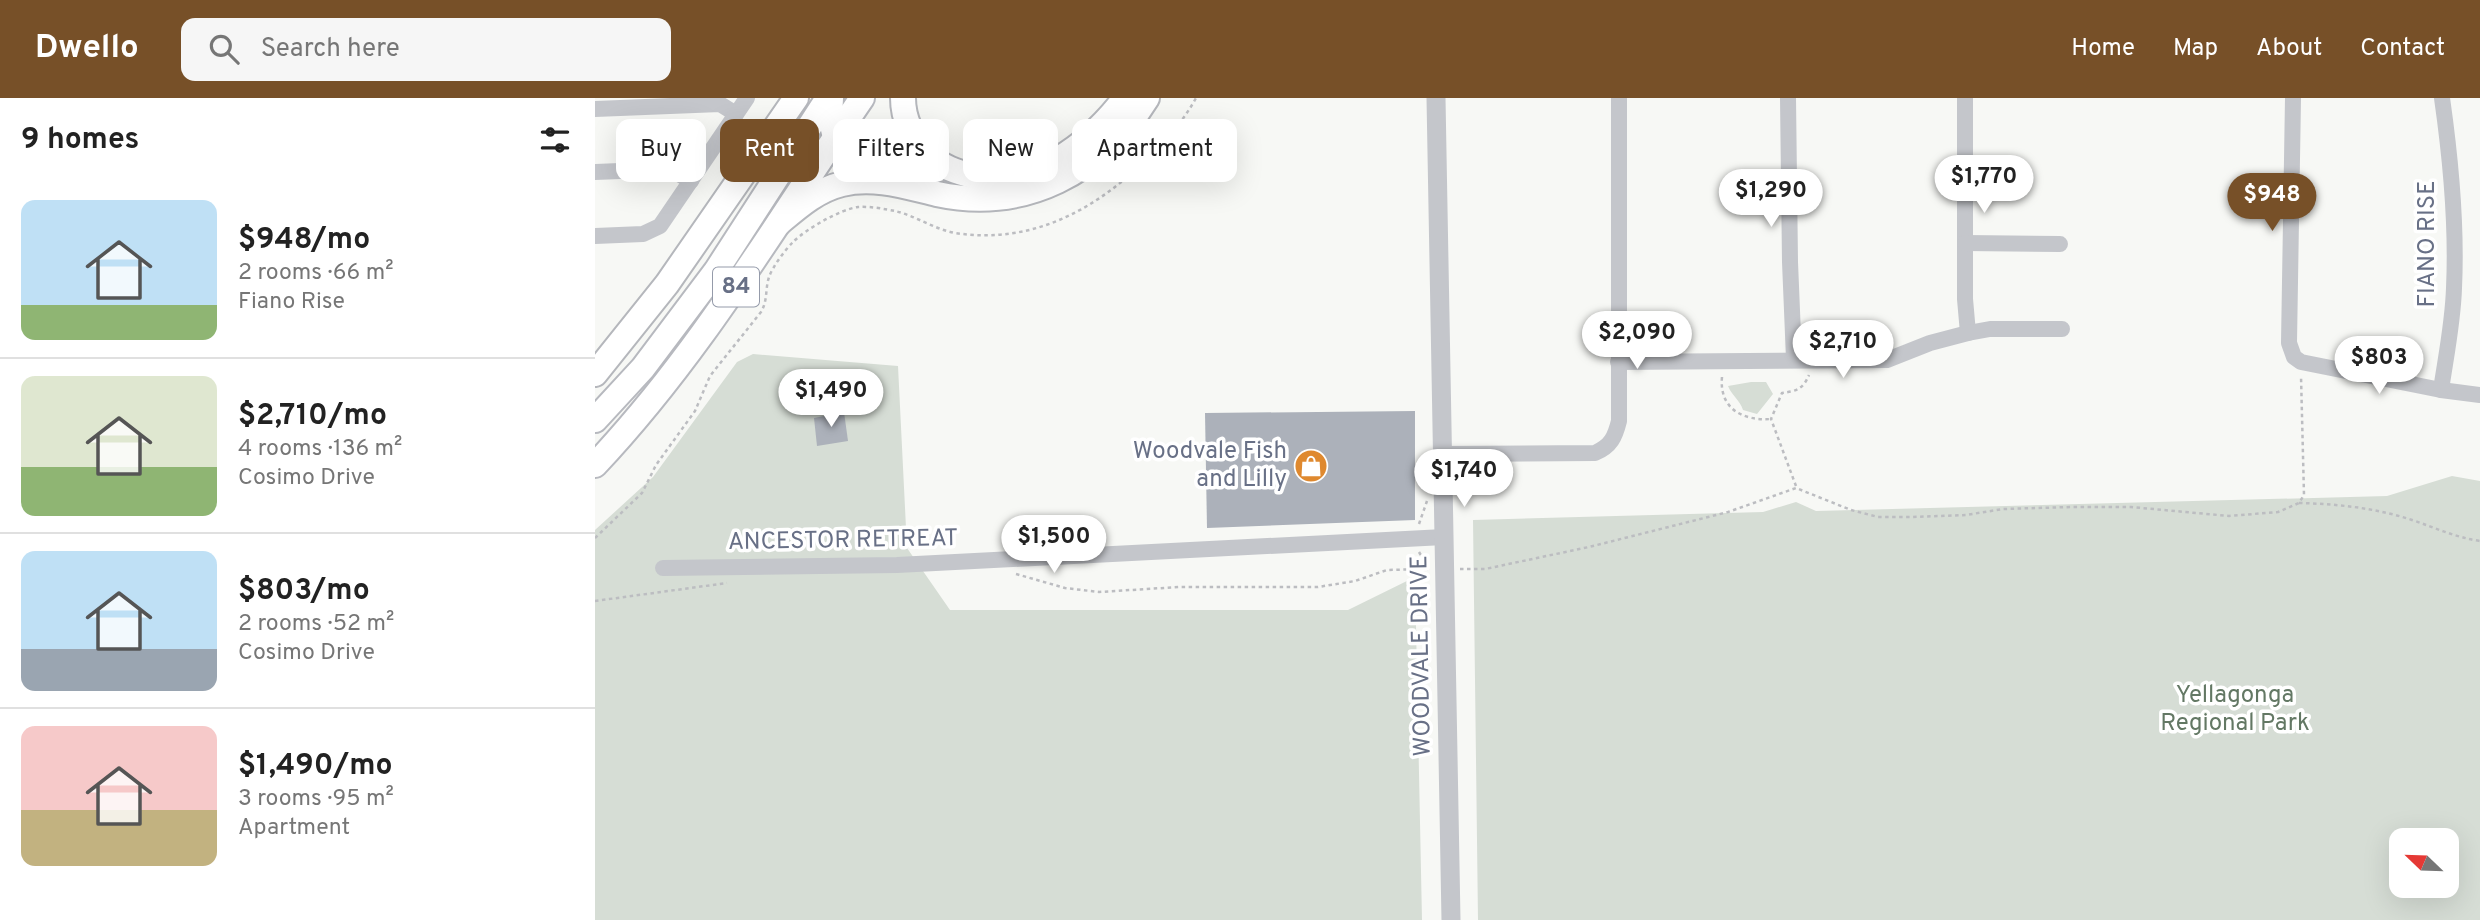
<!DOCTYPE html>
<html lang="en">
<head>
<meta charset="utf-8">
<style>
  body { margin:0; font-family:Overpass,sans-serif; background:#f6f6f6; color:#222; height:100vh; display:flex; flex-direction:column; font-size:26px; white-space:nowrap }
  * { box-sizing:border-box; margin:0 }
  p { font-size:23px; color:#767676 }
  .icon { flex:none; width:38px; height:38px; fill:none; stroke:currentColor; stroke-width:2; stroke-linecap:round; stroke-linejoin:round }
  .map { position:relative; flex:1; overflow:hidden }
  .drawer { display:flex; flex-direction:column; background:#fff; width:595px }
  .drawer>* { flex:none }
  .hud { position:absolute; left:21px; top:21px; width:665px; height:63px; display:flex; gap:14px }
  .needle { width:46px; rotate:293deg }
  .controls { position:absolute; left:1794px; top:730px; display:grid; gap:14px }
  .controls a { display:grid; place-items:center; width:70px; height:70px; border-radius:14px; background:#fff; box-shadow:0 7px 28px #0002; font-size:35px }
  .price { position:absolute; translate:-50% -60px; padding:0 16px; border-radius:24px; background:#fff; color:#222; font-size:23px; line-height:46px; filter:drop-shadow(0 2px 4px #0008) }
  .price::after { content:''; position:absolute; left:50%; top:42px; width:21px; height:16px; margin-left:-10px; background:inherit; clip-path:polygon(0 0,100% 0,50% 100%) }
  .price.current { background:#775028; color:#fff }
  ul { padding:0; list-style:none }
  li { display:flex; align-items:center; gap:21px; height:175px; padding:0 21px }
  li+li { border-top:2px solid #e0e0e0 }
  li span { display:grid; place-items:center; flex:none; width:196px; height:140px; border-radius:14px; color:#555 }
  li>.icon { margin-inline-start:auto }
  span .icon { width:84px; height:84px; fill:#fffc; stroke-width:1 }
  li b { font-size:30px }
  h2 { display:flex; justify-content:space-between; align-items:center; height:84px; padding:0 21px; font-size:30px }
  .chip { padding:0 24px; border-radius:14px; background:#fff; box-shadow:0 7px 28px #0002; font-size:24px; line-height:63px }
  .chip.current { background:#775028; color:#fff }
  header { display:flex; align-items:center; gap:42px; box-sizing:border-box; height:98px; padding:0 35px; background:#775028; color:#fff }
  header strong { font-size:33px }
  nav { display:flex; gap:38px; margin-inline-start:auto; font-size:24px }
  .search { width:490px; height:63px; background:#f6f6f6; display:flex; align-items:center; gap:18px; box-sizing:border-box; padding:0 24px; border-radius:14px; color:#767676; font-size:26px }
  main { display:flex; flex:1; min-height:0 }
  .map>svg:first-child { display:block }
  .green { fill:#d6ddd5; fill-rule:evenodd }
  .building { fill:#acb1ba }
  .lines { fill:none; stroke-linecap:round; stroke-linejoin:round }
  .primary-casing { stroke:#b7b9bf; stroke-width:28 }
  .trunk-casing { stroke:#b5b7bc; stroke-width:28 }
  .path { stroke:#bcbdc1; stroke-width:2.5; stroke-dasharray:3.5 3.5; stroke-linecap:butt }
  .minor { stroke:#c4c6cb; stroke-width:16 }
  .tertiary { stroke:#c4c6cb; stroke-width:19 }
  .primary { stroke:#fff; stroke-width:24 }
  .trunk { stroke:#fff; stroke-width:24 }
  .labels { text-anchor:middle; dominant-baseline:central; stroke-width:7; stroke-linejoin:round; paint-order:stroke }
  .shield { fill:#fff; stroke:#959baa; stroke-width:2 }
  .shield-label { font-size:23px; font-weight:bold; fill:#687086 }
  .street-label { font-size:24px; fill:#687086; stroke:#fff }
  .poi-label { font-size:24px; fill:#687086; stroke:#fff; text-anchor:end }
  .park-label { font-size:24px; fill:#637864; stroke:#fff }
</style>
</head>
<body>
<header>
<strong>Dwello</strong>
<div class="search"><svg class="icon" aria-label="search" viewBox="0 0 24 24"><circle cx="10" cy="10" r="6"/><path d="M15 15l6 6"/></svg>Search here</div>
<nav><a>Home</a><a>Map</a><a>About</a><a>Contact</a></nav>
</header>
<main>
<section class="drawer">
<h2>9 homes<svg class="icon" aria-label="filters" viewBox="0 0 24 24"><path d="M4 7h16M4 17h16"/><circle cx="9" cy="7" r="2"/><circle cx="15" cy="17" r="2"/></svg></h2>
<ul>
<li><span style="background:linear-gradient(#bfe0f5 75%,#8fb573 0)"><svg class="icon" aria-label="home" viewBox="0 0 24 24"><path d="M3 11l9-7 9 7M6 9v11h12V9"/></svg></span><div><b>$948/mo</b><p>2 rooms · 66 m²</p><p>Fiano Rise</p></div></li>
<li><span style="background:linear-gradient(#dfe7d0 65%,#8fb573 0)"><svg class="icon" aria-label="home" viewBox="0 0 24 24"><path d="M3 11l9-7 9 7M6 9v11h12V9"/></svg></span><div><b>$2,710/mo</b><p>4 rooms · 136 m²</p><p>Cosimo Drive</p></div></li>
<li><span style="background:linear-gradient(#bfe0f5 70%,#9aa5b1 0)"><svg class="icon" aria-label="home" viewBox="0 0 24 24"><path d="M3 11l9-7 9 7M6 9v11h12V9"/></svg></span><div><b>$803/mo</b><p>2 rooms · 52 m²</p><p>Cosimo Drive</p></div></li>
<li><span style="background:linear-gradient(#f6c9c9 60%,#c2b280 0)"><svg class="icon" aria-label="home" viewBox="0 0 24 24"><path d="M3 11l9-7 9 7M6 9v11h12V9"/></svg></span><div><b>$1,490/mo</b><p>3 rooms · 95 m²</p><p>Apartment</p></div></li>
</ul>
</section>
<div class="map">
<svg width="1885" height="822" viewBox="0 0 1885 822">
  <rect width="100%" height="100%" fill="#f7f8f5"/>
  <g class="green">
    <polygon points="158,256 303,268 312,450 355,512 753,512 820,479 827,822 0,822 0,432 58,379 142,264"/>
    <path d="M 1156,284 L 1171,284 L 1178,296 L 1162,316 L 1148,312 C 1145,302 1137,298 1133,288 Z"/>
    <path d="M 1857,378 L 1885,383 L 1885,822 L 883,822 L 878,422 L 1168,414 L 1201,404 L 1221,413 L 1792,398 ZM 1806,742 L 1852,742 L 1852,788 L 1806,788 Z"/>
  </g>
  <g class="building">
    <polygon points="820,313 820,422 612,430 610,315"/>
    <polygon points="249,314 253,343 222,348 219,320"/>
  </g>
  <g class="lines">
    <defs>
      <g id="primary">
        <polyline points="0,322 48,270 121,173 233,0"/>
        <path d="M 0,367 C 105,256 181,125 267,0"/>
      </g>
      <g id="trunk">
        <polyline points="236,0 235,19 240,39 311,85"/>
        <path d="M 308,0 C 308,23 318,41 334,57 C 346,69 362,74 378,78 C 439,90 495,46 530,0"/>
        <path d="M 184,125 C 203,109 222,92 247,86 C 279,78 312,89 342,96 C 430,115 506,74 552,0"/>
        <polyline points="0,276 72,186 201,0"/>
      </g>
    </defs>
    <use href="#primary" class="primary-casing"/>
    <use href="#trunk" class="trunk-casing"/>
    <g class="path">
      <path d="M 1127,279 C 1124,311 1148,323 1176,321"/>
      <path d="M 1201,388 L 1176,321 L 1187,295 C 1202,293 1208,291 1214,277"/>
      <path d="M 1704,405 C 1743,406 1781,410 1817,422 C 1841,430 1859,439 1885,443"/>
      <polyline points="824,426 832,403"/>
      <path d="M 0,440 L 47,395 L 61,367 L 100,313 L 115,278 L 166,214 C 173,202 170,191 174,179 C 178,168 190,152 198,144 C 211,131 246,111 263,109 C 274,108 290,111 300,113 C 321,118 339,131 360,135 C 438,147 502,111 555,58 C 572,41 589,22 601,0"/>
      <polyline points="824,454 833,469"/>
      <polyline points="865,471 890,471 994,449 1133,414 1201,390 1256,412 1283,419 1317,419 1371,417 1408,411 1477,409 1536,409 1634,418 1683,414 1704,405 1709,397 1706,278"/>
      <polyline points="421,476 470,490 504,494 584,489 723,489 760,483 792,472 834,471"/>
      <polyline points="0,503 132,485"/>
    </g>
    <g class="minor">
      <polyline points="1193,0 1195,164 1199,261"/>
      <polyline points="1370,0 1370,201 1373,235"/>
      <polyline points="1698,0 1694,245 1699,259 1706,264 1846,292 1885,297"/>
      <polyline points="0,11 125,6 141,16"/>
      <polyline points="0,74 75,71 96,83"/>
      <polyline points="0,138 48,136 65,128 152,0"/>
      <polyline points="1370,145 1465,146"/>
      <polyline points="1023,264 1292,262 1335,245 1373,235 1395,231 1467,231"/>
      <path d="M 1846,292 C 1851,258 1858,224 1859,190 C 1862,126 1856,63 1847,0"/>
      <path d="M 848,356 L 1000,355 C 1016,348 1020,339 1024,323 L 1024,0"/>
      <polyline points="68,470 302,467 849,439"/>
    </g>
    <polyline class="tertiary" points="841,0 856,822"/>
    <use href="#primary" class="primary"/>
    <use href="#trunk" class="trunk"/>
  </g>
  <defs>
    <symbol id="shop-disc" viewBox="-11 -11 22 22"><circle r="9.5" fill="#df892f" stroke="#fff"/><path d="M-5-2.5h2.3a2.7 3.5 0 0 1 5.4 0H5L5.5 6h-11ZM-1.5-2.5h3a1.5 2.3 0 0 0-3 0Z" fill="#fff"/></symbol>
  </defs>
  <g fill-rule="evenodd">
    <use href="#shop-disc" x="697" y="349" width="38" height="38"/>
  </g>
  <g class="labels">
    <rect class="shield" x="118" y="169.5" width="46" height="39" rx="5"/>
    <g class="shield-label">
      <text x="141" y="189">84</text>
    </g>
    <g class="street-label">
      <text transform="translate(1833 146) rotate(-90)">FIANO RISE</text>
      <text transform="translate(248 443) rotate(-1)">ANCESTOR RETREAT</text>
      <text transform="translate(827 558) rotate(-91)">WOODVALE DRIVE</text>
    </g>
    <g class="poi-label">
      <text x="692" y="354">Woodvale Fish<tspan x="692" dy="28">and Lilly</tspan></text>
    </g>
    <g class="park-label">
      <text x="1640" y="598">Yellagonga<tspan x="1640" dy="28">Regional Park</tspan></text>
    </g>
  </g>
</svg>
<div class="controls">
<a><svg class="needle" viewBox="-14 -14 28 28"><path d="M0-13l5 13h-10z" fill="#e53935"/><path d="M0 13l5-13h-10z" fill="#767676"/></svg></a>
</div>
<b class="price" style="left:1389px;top:117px">$1,770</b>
<b class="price" style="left:1176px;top:131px">$1,290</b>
<b class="price current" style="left:1677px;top:135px">$948</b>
<b class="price" style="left:1042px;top:273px">$2,090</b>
<b class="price" style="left:1248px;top:282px">$2,710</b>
<b class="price" style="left:1784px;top:298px">$803</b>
<b class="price" style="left:236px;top:331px">$1,490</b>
<b class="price" style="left:869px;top:411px">$1,740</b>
<b class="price" style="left:459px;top:477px">$1,500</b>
<div class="hud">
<a class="chip">Buy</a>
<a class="chip current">Rent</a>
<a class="chip">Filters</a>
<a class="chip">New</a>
<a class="chip">Apartment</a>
</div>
</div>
</main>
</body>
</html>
